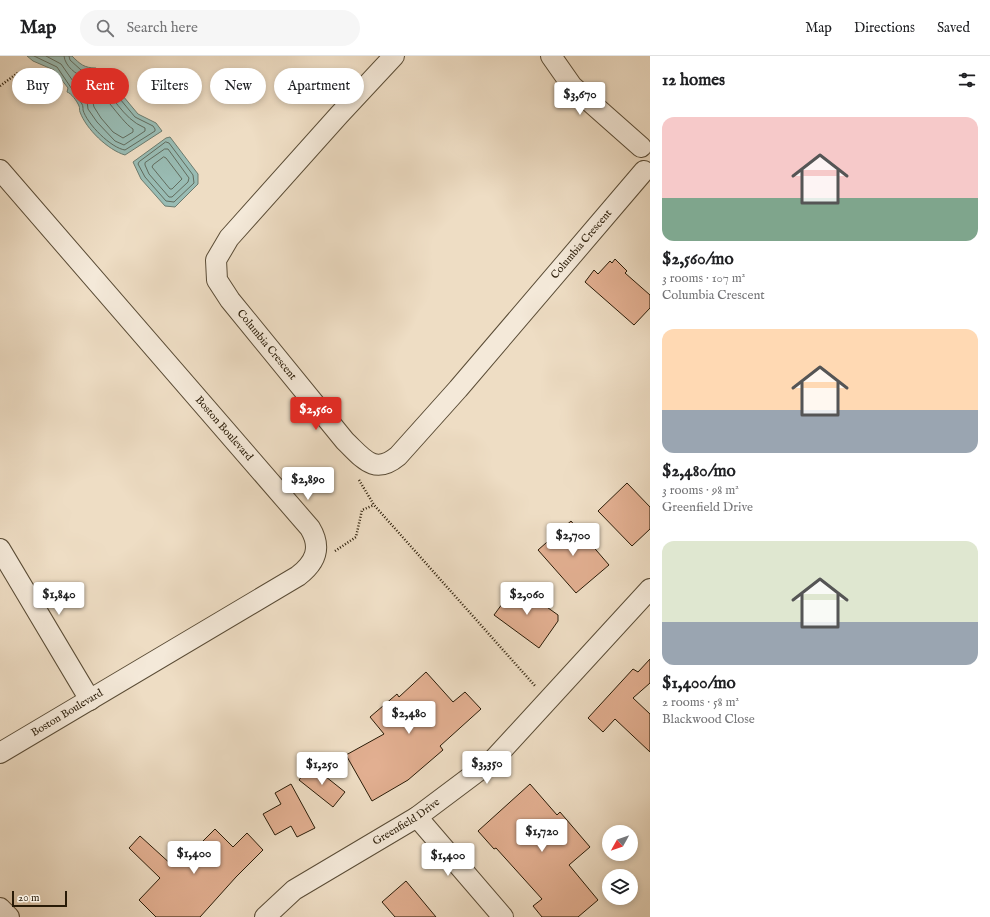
<!DOCTYPE html>
<html lang="en">
<head>
<meta charset="utf-8">
<style>
  body { margin:0; font-family:"IM FELL English",serif; background:#f6f6f6; color:#202124; height:100vh; display:flex; flex-direction:column; font-size:15px; white-space:nowrap }
  * { box-sizing:border-box; margin:0 }
  p { font-size:13px; color:#757577 }
  .icon { flex:none; width:22px; height:22px; fill:none; stroke:currentColor; stroke-width:2; stroke-linecap:round; stroke-linejoin:round }
  .map { position:relative; flex:1; overflow:hidden }
  .panel { display:flex; flex-direction:column; background:#fff; width:340px }
  .panel>* { flex:none }
  .hud { position:absolute; left:12px; top:12px; width:380px; height:36px; display:flex; gap:8px }
  .needle { width:26px; rotate:230deg }
  .tools { position:absolute; left:602px; top:769px; display:grid; gap:8px }
  .tools a { display:grid; place-items:center; width:36px; height:36px; border-radius:50%; background:#fff; box-shadow:0 2px 6px #0003; font-size:20px }
  .scale { position:absolute; left:12px; bottom:10px; width:55px; box-sizing:border-box; padding-left:4px; border:2px solid #291b07; border-top:0; font-size:11px; line-height:14px; white-space:nowrap; color:#291b07; -webkit-text-stroke:3px #f4e9d9; paint-order:stroke }
  .price { position:absolute; translate:-50% -34px; padding:0 9px; border-radius:4px; background:#fff; color:#222; font-size:13px; line-height:26px; filter:drop-shadow(0 1px 2px #0008) }
  .price::after { content:''; position:absolute; left:50%; top:24px; width:12px; height:9px; margin-left:-6px; background:inherit; clip-path:polygon(0 0,100% 0,50% 100%) }
  .price.selected { background:#d93025; color:#fff }
  ul { padding:0; list-style:none }
  li { display:grid; align-content:center; gap:8px; height:212px; padding:0 12px }
  li span { display:grid; place-items:center; height:124px; border-radius:12px; color:#555 }
  li>.icon { margin-inline-start:auto }
  span .icon { width:72px; height:72px; fill:#fffc; stroke-width:1 }
  li b { font-size:17px }
  h2 { display:flex; justify-content:space-between; align-items:center; height:48px; padding:0 12px; font-size:17px }
  .pill { padding:0 14px; border-radius:18px; background:#fff; box-shadow:0 2px 6px #0003; font-size:14px; line-height:36px }
  .pill.selected { background:#d93025; color:#fff }
  header { display:flex; align-items:center; gap:24px; box-sizing:border-box; height:56px; padding:0 20px; background:#fff; border-bottom:1px solid #e0e0e0 }
  header strong { font-size:19px }
  nav { display:flex; gap:22px; margin-inline-start:auto; font-size:14px }
  .search { width:280px; height:36px; background:#f6f6f6; display:flex; align-items:center; gap:10px; box-sizing:border-box; padding:0 14px; border-radius:22px; color:#757577; font-size:15px }
  main { display:flex; flex:1; min-height:0 }
  .map>svg:first-child { display:block }
  .water { fill:#99bcb4; stroke:#6c7c6f }
  .lines { fill:none; stroke-linecap:round; stroke-linejoin:round }
  .shore { stroke:#616c5e; stroke-width:1 }
  .building { fill:#e2af91; stroke:#291b07 }
  .minor-casing { stroke:#5a4c36; stroke-width:22 }
  .path { stroke:#291b07; stroke-width:2.5; stroke-dasharray:1 2; stroke-linecap:butt }
  .minor { stroke:#f4e9d9; stroke-width:20 }
  .labels { text-anchor:middle; dominant-baseline:central; stroke-width:3; stroke-linejoin:round; paint-order:stroke }
  .street-label { font-size:11px; fill:#291b07; stroke:#f4e9d9 }
</style>
</head>
<body>
<header>
<strong>Map</strong>
<div class="search"><svg class="icon" aria-label="search" viewBox="0 0 24 24"><circle cx="10" cy="10" r="6"/><path d="M15 15l6 6"/></svg>Search here</div>
<nav><a>Map</a><a>Directions</a><a>Saved</a></nav>
</header>
<main>
<div class="map">
<svg width="650" height="861" viewBox="0 0 650 861">
  <rect width="100%" height="100%" fill="#eeddc4"/>
  <filter id="stains"><feTurbulence type="fractalNoise" baseFrequency=".005" numOctaves="4"/><feColorMatrix values="0 0 0 0 .2 0 0 0 0 .09 0 0 0 0 .02 0 0 0 .5 -.17"/></filter>
  <radialGradient id="worn" r=".72"><stop offset=".6" stop-color="#630" stop-opacity="0"/><stop offset="1" stop-color="#630" stop-opacity=".3"/></radialGradient>
  <g class="water">
    <path d="M 27,0 L 72,0 C 80,8 84,12 96,12 L 113,28 L 138,58 L 156,67 L 162,75 L 125,99 C 108,94 86,73 80,56 C 79,54 80,52 79,50 C 77,45 71,37 67,36 L 68,32 L 54,14 L 33,5 Z"/>
    <polygon points="170,81 198,118 198,128 175,151 165,150 141,123 133,106 166,82"/>
  </g>
  <g class="lines">
    <g class="shore">
      <path d="M 34,0 L 57,11 L 82,48 C 83,50 83,52 83,54 C 87,68 111,92 125,94 L 155,75 L 155,73 L 153,70 L 135,61 L 110,31 L 95,17 L 81,14 L 70,4 L 69,0"/>
      <path d="M 46,0 L 61,8 L 87,45 L 88,53 L 97,66 L 115,85 L 124,89 L 145,75 L 145,72 C 121,62 114,38 94,23 C 91,20 89,21 85,21 C 76,19 65,10 64,0"/>
      <path d="M 86,27 C 99,28 120,65 133,73 L 133,76 L 123,82 L 113,76 L 101,62 L 94,51 L 92,43 L 84,30 L 84,28 Z"/>
      <polygon points="166,86 169,87 193,119 194,127 174,146 166,145 145,121 138,108 139,106"/>
      <polygon points="165,93 168,93 189,122 188,126 172,141 169,141 149,118 145,109 145,107"/>
      <polygon points="164,101 166,102 182,123 172,133 170,133 152,111 153,109"/>
    </g>
  </g>
  <g class="building">
    <polygon points="615,203 627,215 625,217 650,239 650,252 634,269 585,226 594,214 598,218 610,205 612,207"/>
    <polygon points="627,427 650,451 650,473 632,490 598,455"/>
    <polygon points="571,465 609,509 576,537 538,494"/>
    <polygon points="516,529 558,559 558,565 539,592 494,559"/>
    <polygon points="650,603 650,627 633,642 650,658 650,696 615,663 603,676 588,662 633,613 638,616"/>
    <polygon points="426,616 453,646 465,636 481,653 440,690 443,694 408,724 372,745 346,699 384,678 370,661 397,638 399,641"/>
    <polygon points="311,709 345,736 333,751 299,724"/>
    <polygon points="291,728 315,772 297,781 291,770 275,779 263,758 281,748 275,737"/>
    <polygon points="530,728 557,759 560,756 590,791 569,809 598,844 578,861 542,861 533,850 542,843 496,792 494,793 478,775"/>
    <polygon points="215,773 233,791 247,777 263,794 236,821 200,861 156,861 139,844 160,822 129,792 140,780 173,810 187,794 191,797"/>
    <polygon points="406,825 436,861 395,861 382,846"/>
  </g>
  <g class="lines">
    <defs>
      <g id="minor">
        <path id="s1" d="M 394,0 L 339,59 L 229,182 L 216,204 L 217,224 L 230,244 L 345,385 C 363,402 374,420 398,400 L 458,333 L 644,115"/>
        <polyline points="551,0 572,30 641,91"/>
        <path id="s2" d="M 0,114 L 310,472 C 322,492 315,507 298,520 L 0,697"/>
        <polyline points="0,493 90,644"/>
        <polyline points="417,761 503,861"/>
        <polyline points="0,852 9,861"/>
        <path id="s3" d="M 265,861 L 294,834 L 417,761 L 493,704 L 650,533"/>
      </g>
    </defs>
    <use href="#minor" class="minor-casing"/>
    <g class="path">
      <polyline points="0,30 19,16"/>
      <polyline points="359,424 374,449 536,631"/>
      <polyline points="335,495 356,481 362,454 374,449"/>
    </g>
    <use href="#minor" class="minor"/>
  </g>
  <g class="labels">
    <g class="street-label">
      <text stroke="none"><textPath href="#s1" startOffset="841">Columbia Crescent</textPath></text>
      <text stroke="none"><textPath href="#s1" startOffset="373">Columbia Crescent</textPath></text>
      <text stroke="none"><textPath href="#s2" startOffset="342">Boston Boulevard</textPath></text>
      <text transform="translate(67 657) rotate(-31)">Boston Boulevard</text>
      <text stroke="none"><textPath href="#s3" startOffset="171">Greenfield Drive</textPath></text>
    </g>
  </g>
  <rect width="100%" height="100%" filter="url(#stains)"/>
  <rect width="100%" height="100%" fill="url(#worn)"/>
</svg>
<div class="tools">
<a><svg class="needle" viewBox="-14 -14 28 28"><path d="M0-13l5 13h-10z" fill="#e53935"/><path d="M0 13l5-13h-10z" fill="#757577"/></svg></a>
<a><svg class="icon" aria-label="layers" viewBox="0 0 24 24"><path d="M12 4l9 5-9 5-9-5zM3 14l9 5 9-5"/></svg></a>
</div>
<div class="scale">20 m</div>
<b class="price" style="left:580px;top:60px">$3,670</b>
<b class="price selected" style="left:316px;top:375px">$2,560</b>
<b class="price" style="left:308px;top:445px">$2,890</b>
<b class="price" style="left:573px;top:501px">$2,700</b>
<b class="price" style="left:59px;top:560px">$1,840</b>
<b class="price" style="left:527px;top:560px">$2,060</b>
<b class="price" style="left:409px;top:679px">$2,480</b>
<b class="price" style="left:487px;top:729px">$3,350</b>
<b class="price" style="left:322px;top:730px">$1,250</b>
<b class="price" style="left:542px;top:797px">$1,720</b>
<b class="price" style="left:194px;top:819px">$1,400</b>
<b class="price" style="left:448px;top:821px">$1,400</b>
<div class="hud">
<a class="pill">Buy</a>
<a class="pill selected">Rent</a>
<a class="pill">Filters</a>
<a class="pill">New</a>
<a class="pill">Apartment</a>
</div>
</div>
<section class="panel">
<h2>12 homes<svg class="icon" aria-label="filters" viewBox="0 0 24 24"><path d="M4 7h16M4 17h16"/><circle cx="9" cy="7" r="2"/><circle cx="15" cy="17" r="2"/></svg></h2>
<ul>
<li><span style="background:linear-gradient(#f6c9c9 65%,#7fa58c 0)"><svg class="icon" aria-label="home" viewBox="0 0 24 24"><path d="M3 11l9-7 9 7M6 9v11h12V9"/></svg></span><div><b>$2,560/mo</b><p>3 rooms · 107 m²</p><p>Columbia Crescent</p></div></li>
<li><span style="background:linear-gradient(#ffd9b3 65%,#9aa5b1 0)"><svg class="icon" aria-label="home" viewBox="0 0 24 24"><path d="M3 11l9-7 9 7M6 9v11h12V9"/></svg></span><div><b>$2,480/mo</b><p>3 rooms · 98 m²</p><p>Greenfield Drive</p></div></li>
<li><span style="background:linear-gradient(#dfe7d0 65%,#9aa5b1 0)"><svg class="icon" aria-label="home" viewBox="0 0 24 24"><path d="M3 11l9-7 9 7M6 9v11h12V9"/></svg></span><div><b>$1,400/mo</b><p>2 rooms · 58 m²</p><p>Blackwood Close</p></div></li>
</ul>
</section>
</main>
</body>
</html>
